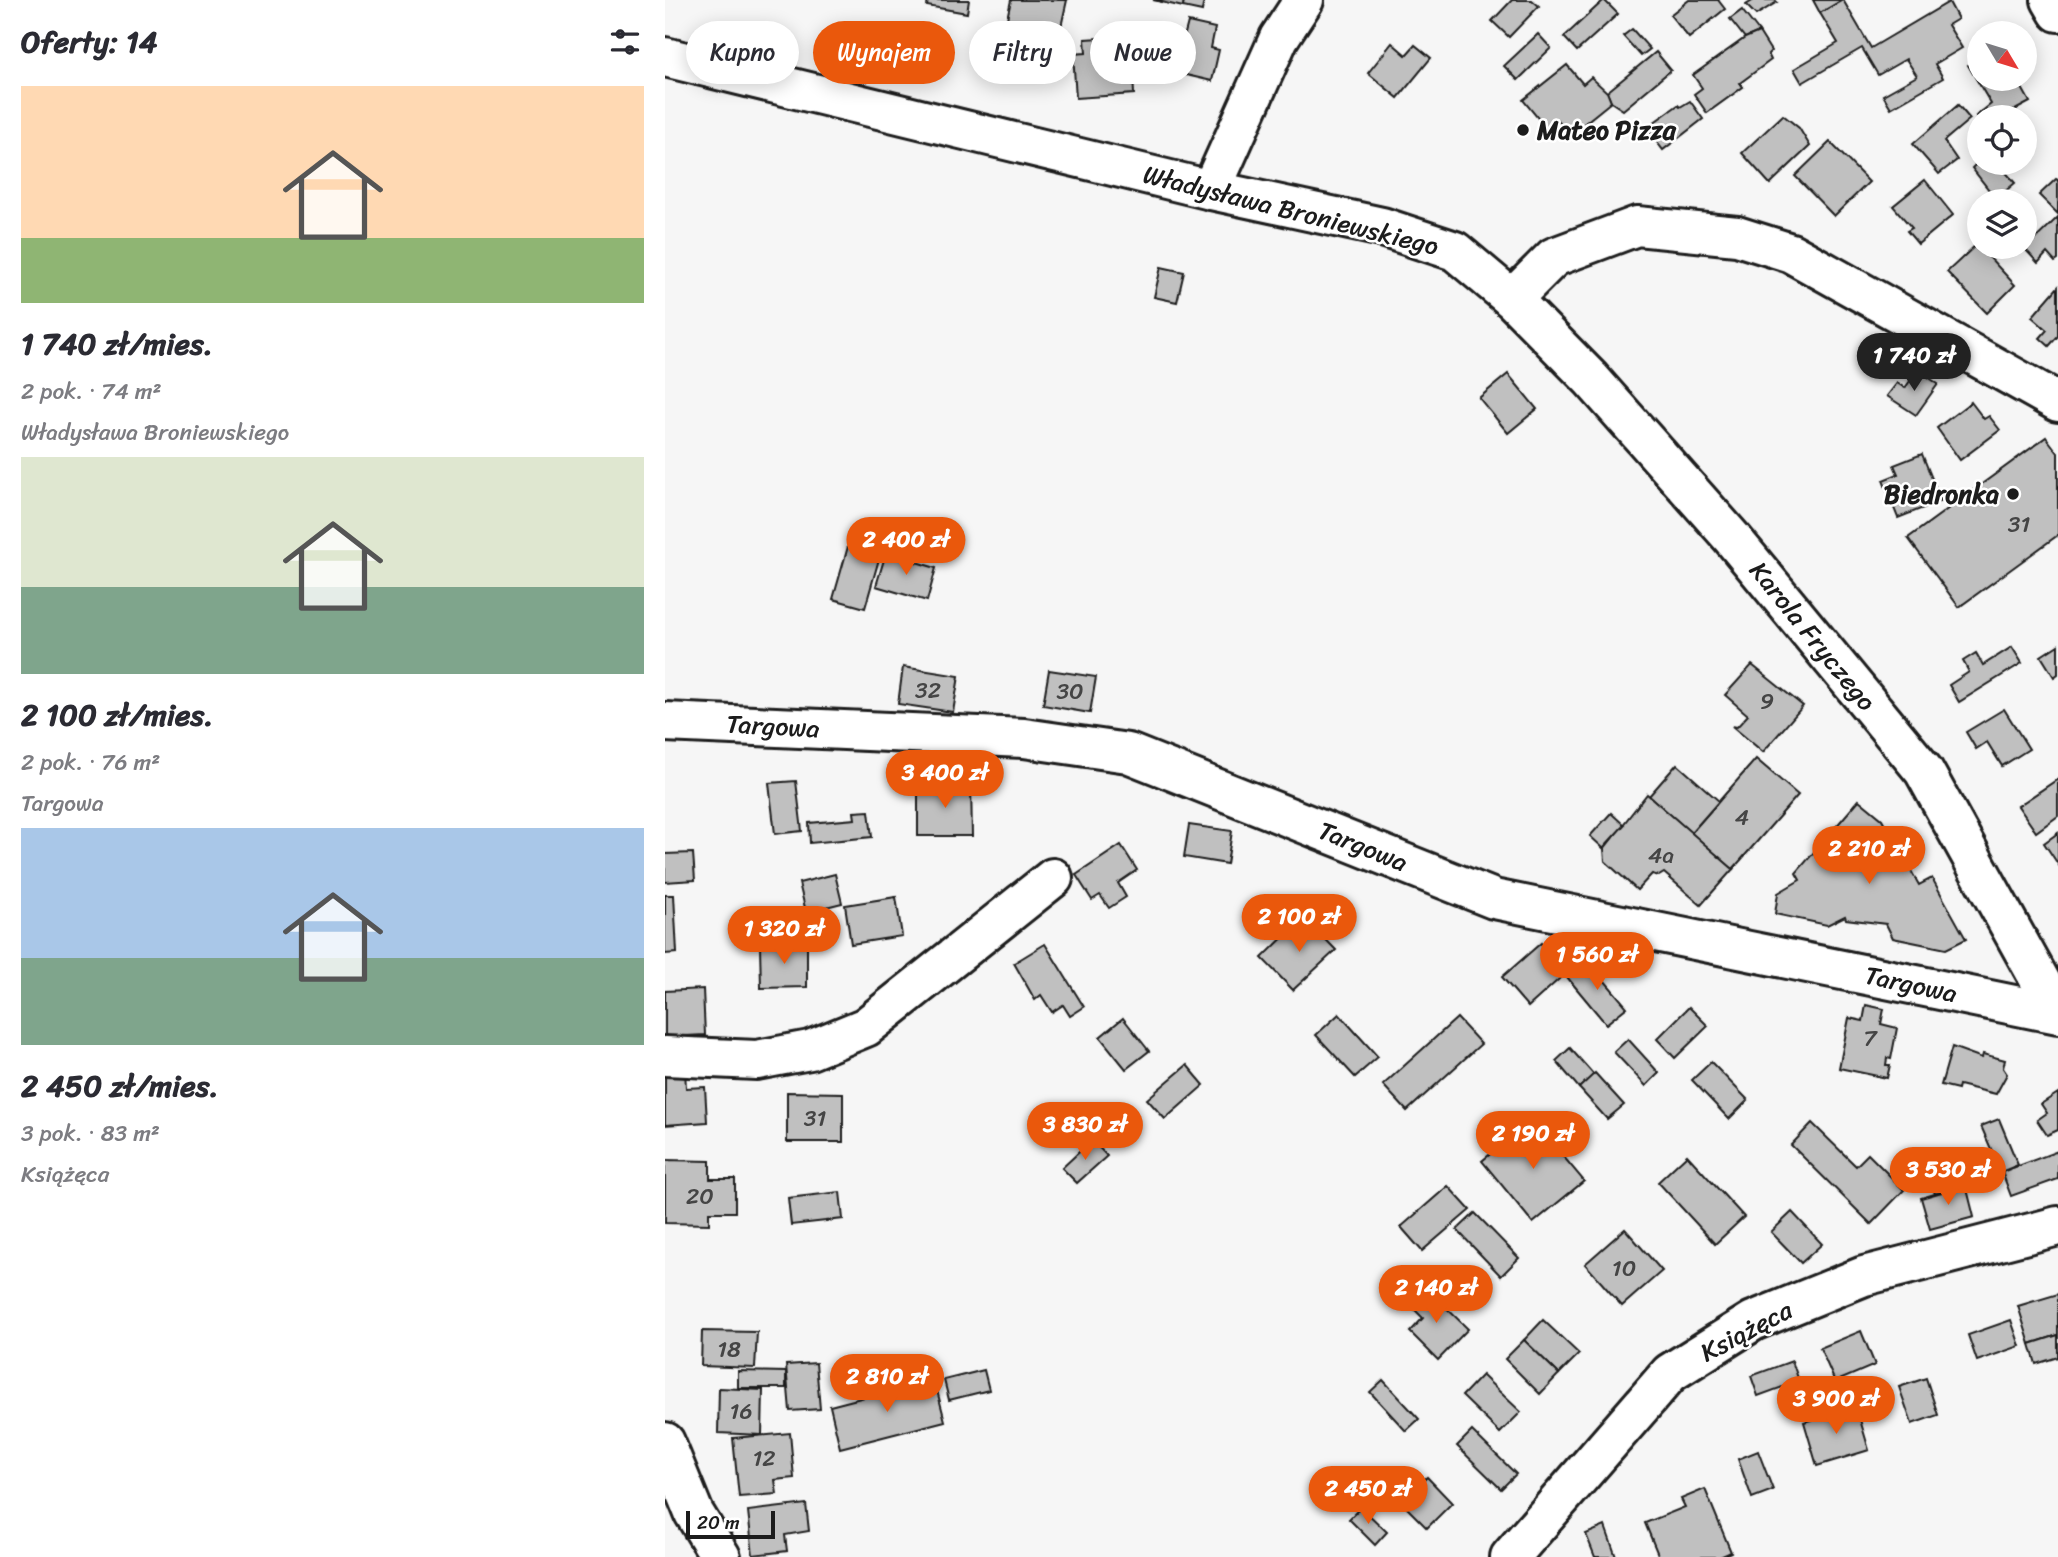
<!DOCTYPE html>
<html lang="pl">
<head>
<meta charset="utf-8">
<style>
  body { margin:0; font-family:Sriracha,sans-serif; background:#f7f7f7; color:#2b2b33; height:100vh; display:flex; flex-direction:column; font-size:26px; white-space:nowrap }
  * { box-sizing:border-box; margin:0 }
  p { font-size:23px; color:#7c7c81 }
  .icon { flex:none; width:38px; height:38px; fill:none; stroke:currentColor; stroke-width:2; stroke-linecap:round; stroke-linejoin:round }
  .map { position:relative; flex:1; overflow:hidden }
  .sheet { display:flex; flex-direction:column; background:#fff; width:665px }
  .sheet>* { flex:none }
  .top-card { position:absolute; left:21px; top:21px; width:665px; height:63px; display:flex; gap:14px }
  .needle { width:46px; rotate:128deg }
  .controls { position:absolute; left:1302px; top:21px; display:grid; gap:14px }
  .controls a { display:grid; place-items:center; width:70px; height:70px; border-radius:50%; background:#fff; box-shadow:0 4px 18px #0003; font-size:35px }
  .scale { position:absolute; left:21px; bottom:18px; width:89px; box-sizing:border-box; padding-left:7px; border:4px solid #1c1c1c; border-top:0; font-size:19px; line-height:24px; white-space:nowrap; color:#1c1c1c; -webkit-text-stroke:5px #fff; paint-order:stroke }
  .price { position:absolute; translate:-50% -60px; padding:0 16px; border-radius:24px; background:#ea580c; color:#fff; font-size:23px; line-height:46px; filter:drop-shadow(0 2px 4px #0008) }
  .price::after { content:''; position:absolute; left:50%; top:42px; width:21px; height:16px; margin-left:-10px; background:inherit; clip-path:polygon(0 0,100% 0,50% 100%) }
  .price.current { background:#222; color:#fff }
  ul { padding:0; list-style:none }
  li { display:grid; align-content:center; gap:14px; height:371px; padding:0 21px }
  li span { display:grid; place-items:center; height:217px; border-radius:0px; color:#555 }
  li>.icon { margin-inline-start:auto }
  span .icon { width:126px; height:126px; fill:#fffc; stroke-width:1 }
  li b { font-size:30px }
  h2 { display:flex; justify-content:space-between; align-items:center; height:84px; padding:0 21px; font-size:30px }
  .chip { padding:0 24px; border-radius:32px; background:#fff; box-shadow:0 4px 18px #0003; font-size:24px; line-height:63px }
  .chip.current { background:#ea580c; color:#fff }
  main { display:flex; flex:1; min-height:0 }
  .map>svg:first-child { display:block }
  .building { fill:#c0c0c0; stroke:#1c1c1c; stroke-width:2 }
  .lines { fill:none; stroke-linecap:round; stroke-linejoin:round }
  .minor-casing { stroke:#1c1c1c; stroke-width:44 }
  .minor { stroke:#fff; stroke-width:38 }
  .poi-dot { fill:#1c1c1c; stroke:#fff; stroke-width:2.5 }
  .labels { text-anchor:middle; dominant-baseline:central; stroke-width:5; stroke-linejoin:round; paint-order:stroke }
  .number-label { font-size:23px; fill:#454545 }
  .poi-label { font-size:26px; font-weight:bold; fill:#1c1c1c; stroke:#fff; text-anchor:start }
  .street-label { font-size:26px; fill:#1c1c1c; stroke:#fff }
</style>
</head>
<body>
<main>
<section class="sheet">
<h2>Oferty: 14<svg class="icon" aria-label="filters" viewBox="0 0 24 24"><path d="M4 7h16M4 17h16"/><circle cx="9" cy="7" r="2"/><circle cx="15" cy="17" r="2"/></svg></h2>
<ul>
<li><span style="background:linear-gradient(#ffd9b3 70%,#8fb573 0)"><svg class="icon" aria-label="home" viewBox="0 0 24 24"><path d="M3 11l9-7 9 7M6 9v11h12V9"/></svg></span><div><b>1 740 zł/mies.</b><p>2 pok. · 74 m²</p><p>Władysława Broniewskiego</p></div></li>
<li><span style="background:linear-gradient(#dfe7d0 60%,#7fa58c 0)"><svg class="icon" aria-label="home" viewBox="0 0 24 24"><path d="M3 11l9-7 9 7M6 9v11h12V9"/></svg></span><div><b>2 100 zł/mies.</b><p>2 pok. · 76 m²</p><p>Targowa</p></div></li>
<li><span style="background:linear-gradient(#a9c7e8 60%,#7fa58c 0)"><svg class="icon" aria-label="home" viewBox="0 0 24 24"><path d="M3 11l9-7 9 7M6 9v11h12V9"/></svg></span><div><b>2 450 zł/mies.</b><p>3 pok. · 83 m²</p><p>Książęca</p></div></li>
</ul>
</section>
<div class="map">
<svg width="1393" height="1557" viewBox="0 0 1393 1557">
  <rect width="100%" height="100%" fill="#f6f6f6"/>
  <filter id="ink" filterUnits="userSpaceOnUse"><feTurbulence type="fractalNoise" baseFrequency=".0143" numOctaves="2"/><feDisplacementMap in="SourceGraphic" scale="14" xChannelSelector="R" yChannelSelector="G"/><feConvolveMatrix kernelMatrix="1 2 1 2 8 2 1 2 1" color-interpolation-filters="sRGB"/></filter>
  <g filter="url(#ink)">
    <g class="building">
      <polygon points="263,0 304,0 302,13 262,6"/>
      <polygon points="346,0 402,0 390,54 337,42"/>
      <polygon points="488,0 519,0 518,7"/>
      <polygon points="519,0 539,0 537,11 518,7"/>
      <polygon points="847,0 867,0 874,6 844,37 827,21"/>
      <polygon points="939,0 953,14 912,51 899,37"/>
      <polygon points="1024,0 1053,0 1060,9 1024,38 1005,15"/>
      <polygon points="1089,0 1110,0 1112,2 1091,15 1081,5"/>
      <polygon points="1148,0 1177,0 1155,13"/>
      <polygon points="1178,0 1206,48 1284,2 1293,19 1283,25 1297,48 1270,64 1278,78 1226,108 1218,95 1252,76 1241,59 1213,75 1197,48 1137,83 1129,69 1173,43 1155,13"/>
      <polygon points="1077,10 1091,28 1094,32 1080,38 1065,19"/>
      <polygon points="523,22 550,28 546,48 554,50 547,81 504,71 512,40 518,41"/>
      <polygon points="967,29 985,49 976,56 958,36"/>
      <polygon points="1094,32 1106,51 1103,54 1106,60 1075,83 1078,87 1042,113 1029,94 1037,88 1028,75 1080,38"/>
      <polygon points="873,34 886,48 853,80 839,66"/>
      <polygon points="466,36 469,94 411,98 408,54 421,53 420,39"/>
      <polygon points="727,43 741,55 750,45 766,58 733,98 703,73"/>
      <polygon points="991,52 1006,70 958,110 946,102 942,92"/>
      <polygon points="1314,58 1314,79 1352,79 1365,102 1337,117 1314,117 1314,121 1311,116 1326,104 1303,65"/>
      <polygon points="902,65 918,84 926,77 942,92 946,102 905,135 893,120 881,128 858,100"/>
      <polygon points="1025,101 1038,119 998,150 981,128 1013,105 1015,107"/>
      <polygon points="1293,105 1305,119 1279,141 1292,160 1274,174 1248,144"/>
      <polygon points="1118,115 1134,128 1145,146 1105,184 1077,153"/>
      <polygon points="1165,142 1204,182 1169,216 1130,176"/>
      <polygon points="1314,161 1333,163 1350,183 1331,199 1307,168"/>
      <polygon points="1391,179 1393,180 1393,214 1374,195"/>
      <polygon points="1260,180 1288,215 1253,244 1242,231 1247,228 1228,206"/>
      <polygon points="1393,217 1393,260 1390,262 1382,253 1373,263 1360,249"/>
      <polygon points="1312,244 1350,285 1322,313 1282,272"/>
      <polygon points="496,267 519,272 512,302 489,297"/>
      <polygon points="1393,287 1393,336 1384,346 1375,338 1382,330 1367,317"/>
      <polygon points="1253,370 1273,384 1251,415 1222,396 1232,383 1240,388"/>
      <polygon points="843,374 872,409 843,433 814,398"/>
      <polygon points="1306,402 1319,419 1324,416 1335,430 1295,460 1272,428"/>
      <polygon points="1381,437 1393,453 1393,535 1294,607 1243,538"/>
      <polygon points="1257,454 1276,501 1233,518 1218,480 1233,474 1229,465"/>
      <polygon points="184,543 216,552 200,608 168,599"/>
      <polygon points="221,553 271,568 262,601 211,586"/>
      <polygon points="1393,645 1393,674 1389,677 1376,656"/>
      <polygon points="1347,647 1357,663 1294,702 1284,685 1304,672 1298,661 1311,653 1318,665"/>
      <polygon points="1087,665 1138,706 1098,752 1067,726 1072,727 1083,715 1060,695"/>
      <polygon points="238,667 294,676 288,712 233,704"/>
      <polygon points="384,670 431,677 425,713 378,705"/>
      <polygon points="1339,709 1364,749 1337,766 1322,742 1311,749 1301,732"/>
      <polygon points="1091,759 1133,795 1068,869 1026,833"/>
      <polygon points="1012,764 1054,801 1026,833 984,796"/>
      <polygon points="1393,779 1393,816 1371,832 1353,806"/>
      <polygon points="131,781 137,831 110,834 104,783"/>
      <polygon points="253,783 306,783 307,836 253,836"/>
      <polygon points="982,794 1068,869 1036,905 999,873 994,876 987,874 972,890 940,861 939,849"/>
      <polygon points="1194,800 1217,819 1254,885 1267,878 1301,939 1281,949 1228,938 1221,924 1181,919 1180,916 1162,925 1110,914 1113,893 1135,880 1131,873"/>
      <polygon points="204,811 207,837 145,843 144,823 190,819 189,812"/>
      <polygon points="946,813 959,825 938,848 925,836"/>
      <polygon points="524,825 567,831 562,864 519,857"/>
      <polygon points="1393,833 1393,864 1379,843"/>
      <polygon points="456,845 472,870 453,883 461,897 444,908 435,895 427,900 411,875"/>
      <polygon points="28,853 30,880 0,882 0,854"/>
      <polygon points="170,874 177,903 141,912 134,883"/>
      <polygon points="0,895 9,895 12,953 0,954"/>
      <polygon points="231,897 237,936 186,944 180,905"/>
      <polygon points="639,917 671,950 628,990 597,958"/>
      <polygon points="876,943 902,972 863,1007 837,977"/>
      <polygon points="142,944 142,987 96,988 95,945"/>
      <polygon points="380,944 419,1007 405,1016 398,1005 387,1012 376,995 370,1000 349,963"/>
      <polygon points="922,960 962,1007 941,1024 902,977"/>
      <polygon points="38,989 40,1035 0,1037 0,991"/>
      <polygon points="1201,1005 1219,1009 1216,1024 1232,1028 1226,1059 1222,1058 1221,1065 1225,1065 1222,1078 1174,1068 1184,1018 1198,1021"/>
      <polygon points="1024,1007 1043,1026 1010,1058 992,1039"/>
      <polygon points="674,1014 713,1057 690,1077 651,1035"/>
      <polygon points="458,1018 484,1051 461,1069 435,1037"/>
      <polygon points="792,1018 816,1044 742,1111 718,1085"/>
      <polygon points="963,1039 994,1073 981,1086 949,1052"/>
      <polygon points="1287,1047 1317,1058 1318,1054 1340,1060 1338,1068 1342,1074 1331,1094 1294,1085 1293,1089 1276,1085"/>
      <polygon points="905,1048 929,1075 914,1088 891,1061"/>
      <polygon points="1046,1062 1083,1100 1064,1119 1027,1080"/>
      <polygon points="522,1065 539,1085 500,1119 482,1099"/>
      <polygon points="20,1070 21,1088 40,1087 42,1122 0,1125 0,1071"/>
      <polygon points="930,1073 959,1105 942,1119 914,1088"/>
      <polygon points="122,1092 178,1093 178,1142 122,1142"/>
      <polygon points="1393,1093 1393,1130 1382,1135 1372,1120 1382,1113 1376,1104"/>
      <polygon points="867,1119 919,1181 868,1223 817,1161"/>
      <polygon points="1334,1119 1353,1165 1336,1172 1316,1126"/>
      <polygon points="1147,1123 1191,1166 1203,1154 1239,1190 1206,1224 1126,1145"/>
      <polygon points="427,1140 442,1156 412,1183 397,1168"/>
      <polygon points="1393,1151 1393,1179 1346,1196 1337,1172"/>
      <polygon points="1022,1155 1079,1217 1050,1244 993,1182"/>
      <polygon points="0,1160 45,1161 45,1179 70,1179 70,1212 44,1212 44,1224 0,1223"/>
      <polygon points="1297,1171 1301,1185 1270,1194 1266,1180"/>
      <polygon points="1301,1185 1309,1217 1265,1229 1256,1198"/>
      <polygon points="783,1186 805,1210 757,1251 736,1227"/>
      <polygon points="175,1192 178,1219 126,1225 123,1198"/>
      <polygon points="1127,1212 1157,1244 1136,1263 1106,1232"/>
      <polygon points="810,1213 854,1258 836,1276 792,1230"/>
      <polygon points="960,1229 997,1271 957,1306 920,1264"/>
      <polygon points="761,1288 803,1329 773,1360 745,1332 758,1318 745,1305"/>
      <polygon points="1393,1294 1393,1335 1365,1344 1353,1306"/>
      <polygon points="878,1320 914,1354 894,1374 859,1340"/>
      <polygon points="1346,1320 1355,1346 1312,1361 1303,1335"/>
      <polygon points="37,1331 92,1332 90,1368 36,1366"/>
      <polygon points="1196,1331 1210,1365 1170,1382 1155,1348"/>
      <polygon points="1393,1335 1393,1357 1371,1364 1365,1344"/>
      <polygon points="859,1340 894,1374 875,1394 840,1359"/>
      <polygon points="1127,1361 1134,1381 1093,1396 1086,1376"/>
      <polygon points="151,1363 155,1409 125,1411 121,1365"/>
      <polygon points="319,1370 324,1390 284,1400 279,1380"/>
      <polygon points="73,1371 121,1372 121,1388 73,1388"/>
      <polygon points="817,1375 856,1412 835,1433 797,1396"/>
      <polygon points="1261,1378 1273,1415 1247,1424 1234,1387"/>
      <polygon points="269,1379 280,1421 175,1448 165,1406"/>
      <polygon points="718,1380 754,1419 741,1431 705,1392"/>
      <polygon points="54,1388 98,1390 97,1435 53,1433"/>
      <polygon points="1191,1406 1204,1450 1152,1466 1139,1422"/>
      <polygon points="807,1431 851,1474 836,1489 792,1446"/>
      <polygon points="125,1433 129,1478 110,1480 112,1494 74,1497 68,1438"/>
      <polygon points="1093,1451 1108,1490 1087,1498 1073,1459"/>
      <polygon points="762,1477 787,1503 762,1528 736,1502"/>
      <polygon points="1040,1489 1066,1552 1055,1557 994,1557 980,1523 1020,1507 1016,1499"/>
      <polygon points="141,1504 144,1531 120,1535 122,1551 88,1555 83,1511"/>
      <polygon points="696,1507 722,1532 710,1545 684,1519"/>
      <polygon points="940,1526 951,1557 930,1557 921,1534"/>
    </g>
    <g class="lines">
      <defs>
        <g id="minor">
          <polyline points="1386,0 1393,12"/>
          <polyline points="0,57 546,190 717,227 790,251 847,299 926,379 1067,538 1259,771 1393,1013"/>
          <polyline points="546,190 614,38 639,0"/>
          <polyline points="847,299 889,257 972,226 1072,236 1126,253 1393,402"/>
          <polyline points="0,722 359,738 463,753 829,899 1393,1014"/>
          <polyline points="0,1056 92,1060 145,1050 201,1027 388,878"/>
          <polyline points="0,1442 29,1513 56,1557"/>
          <polyline points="845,1557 1005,1373 1088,1321 1199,1276 1393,1226"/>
        </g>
      </defs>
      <use href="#minor" class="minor-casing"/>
      <use href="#minor" class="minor"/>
    </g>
  </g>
  <g class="poi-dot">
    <circle cx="858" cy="130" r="7"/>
    <circle cx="1348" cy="494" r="7"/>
  </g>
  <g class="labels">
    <g class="number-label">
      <text x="1354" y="524">31</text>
      <text x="263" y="690">32</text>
      <text x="405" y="691">30</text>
      <text x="1102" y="701">9</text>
      <text x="1077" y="817">4</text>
      <text x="996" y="855">4a</text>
      <text x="1205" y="1038">7</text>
      <text x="150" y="1118">31</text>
      <text x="35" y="1196">20</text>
      <text x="959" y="1268">10</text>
      <text x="64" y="1349">18</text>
      <text x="76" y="1411">16</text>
      <text x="99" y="1458">12</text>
    </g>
    <g class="poi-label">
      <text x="872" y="130">Mateo Pizza</text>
      <text x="1334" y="494" text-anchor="end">Biedronka</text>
    </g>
    <g class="street-label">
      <text transform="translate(626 210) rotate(14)">Władysława Broniewskiego</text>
      <text transform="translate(1148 636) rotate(51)">Karola Fryczego</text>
      <text transform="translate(108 726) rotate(3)">Targowa</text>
      <text transform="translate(698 846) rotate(22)">Targowa</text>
      <text transform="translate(1246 984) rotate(12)">Targowa</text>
      <text transform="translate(1081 1331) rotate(-28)">Książęca</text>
    </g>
  </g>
</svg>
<div class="controls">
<a><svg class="needle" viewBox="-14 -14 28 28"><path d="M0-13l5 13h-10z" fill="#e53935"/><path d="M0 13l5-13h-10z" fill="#7c7c81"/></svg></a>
<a><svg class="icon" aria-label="locate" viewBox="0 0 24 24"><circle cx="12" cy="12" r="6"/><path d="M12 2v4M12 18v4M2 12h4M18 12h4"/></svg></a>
<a><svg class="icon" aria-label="layers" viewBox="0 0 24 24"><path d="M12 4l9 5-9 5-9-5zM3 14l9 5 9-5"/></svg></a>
</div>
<div class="scale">20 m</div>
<b class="price current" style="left:1249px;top:393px">1 740 zł</b>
<b class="price" style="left:241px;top:577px">2 400 zł</b>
<b class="price" style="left:280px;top:810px">3 400 zł</b>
<b class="price" style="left:1204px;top:886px">2 210 zł</b>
<b class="price" style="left:634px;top:954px">2 100 zł</b>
<b class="price" style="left:119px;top:966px">1 320 zł</b>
<b class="price" style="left:932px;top:992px">1 560 zł</b>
<b class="price" style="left:420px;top:1162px">3 830 zł</b>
<b class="price" style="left:868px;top:1171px">2 190 zł</b>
<b class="price" style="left:1283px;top:1207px">3 530 zł</b>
<b class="price" style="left:771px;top:1325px">2 140 zł</b>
<b class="price" style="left:222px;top:1414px">2 810 zł</b>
<b class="price" style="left:1171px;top:1436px">3 900 zł</b>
<b class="price" style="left:703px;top:1526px">2 450 zł</b>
<div class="top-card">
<a class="chip">Kupno</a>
<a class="chip current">Wynajem</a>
<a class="chip">Filtry</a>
<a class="chip">Nowe</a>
</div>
</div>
</main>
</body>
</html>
